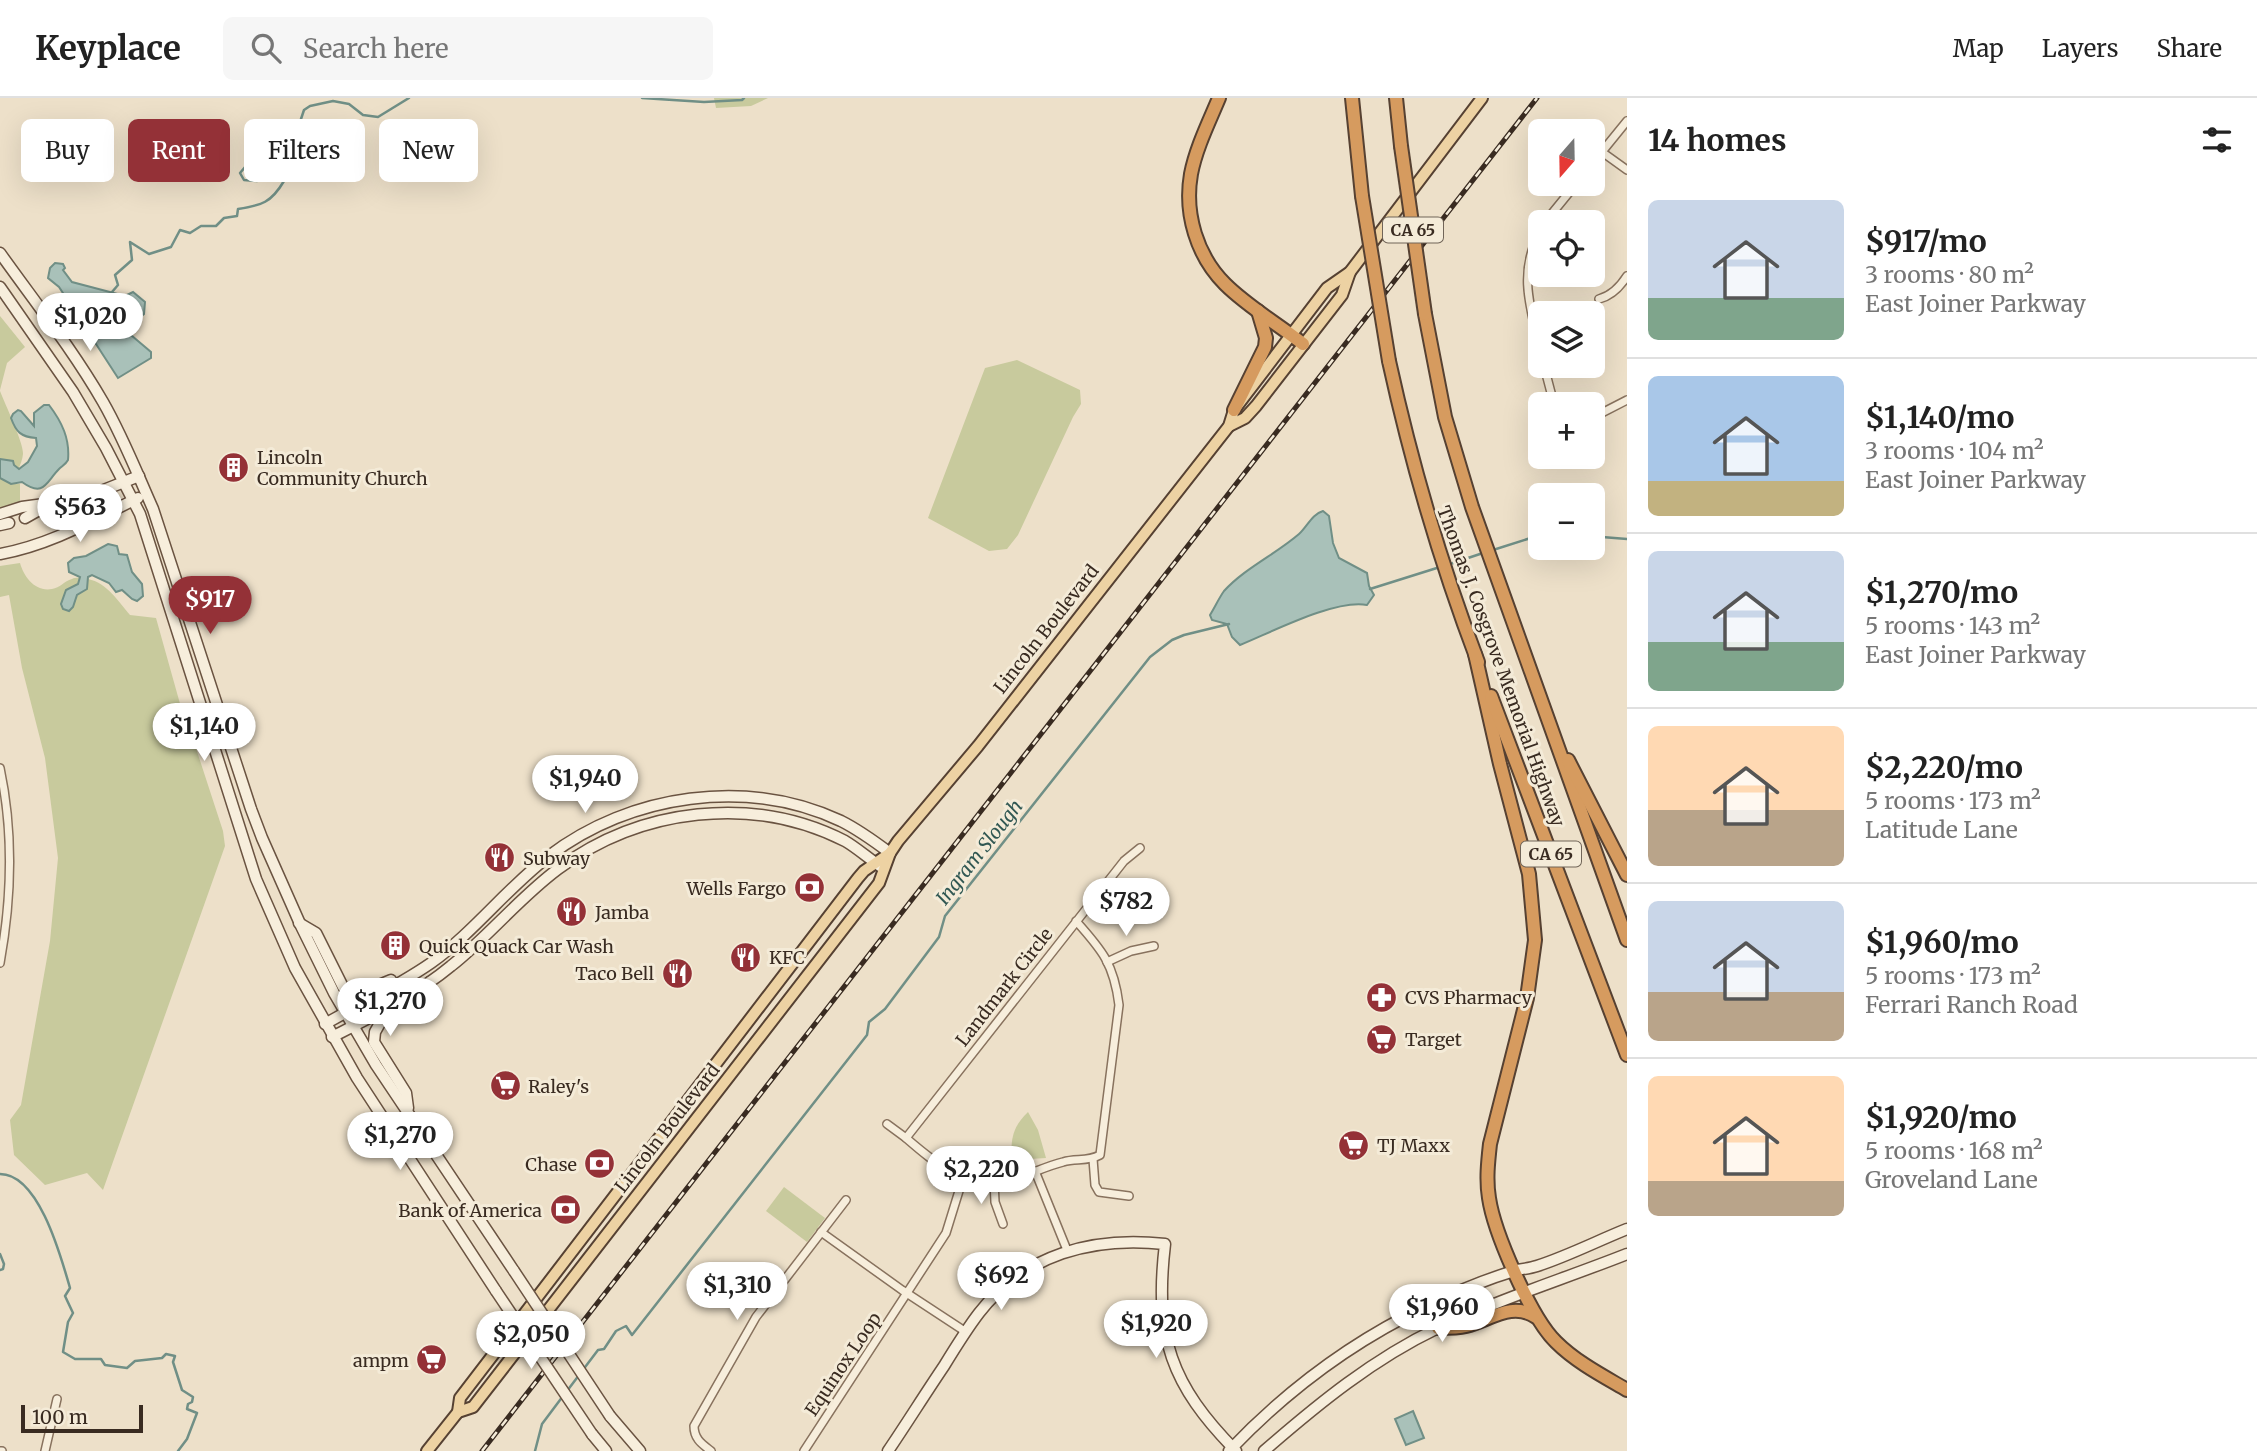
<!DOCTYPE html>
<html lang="en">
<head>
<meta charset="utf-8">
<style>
  body { margin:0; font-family:Merriweather,serif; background:#f6f6f6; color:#222; height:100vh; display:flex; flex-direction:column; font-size:26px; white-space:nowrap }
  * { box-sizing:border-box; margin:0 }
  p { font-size:23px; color:#767676 }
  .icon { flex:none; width:38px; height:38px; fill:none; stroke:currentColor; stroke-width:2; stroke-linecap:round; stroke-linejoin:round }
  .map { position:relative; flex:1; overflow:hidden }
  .drawer { display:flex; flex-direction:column; background:#fff; width:630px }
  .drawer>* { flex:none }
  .guide { position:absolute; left:21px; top:21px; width:665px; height:63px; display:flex; gap:14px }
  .needle { width:46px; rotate:200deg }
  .buttons { position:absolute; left:1528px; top:21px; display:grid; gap:14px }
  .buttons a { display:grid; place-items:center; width:77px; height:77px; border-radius:10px; background:#fff; box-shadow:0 7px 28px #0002; font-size:35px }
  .scale { position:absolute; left:21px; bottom:18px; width:122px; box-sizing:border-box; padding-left:7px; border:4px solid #392b21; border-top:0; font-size:19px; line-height:24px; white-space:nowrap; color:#392b21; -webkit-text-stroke:5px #f4ebd8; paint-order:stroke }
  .price { position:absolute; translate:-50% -60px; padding:0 16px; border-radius:24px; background:#fff; color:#222; font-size:23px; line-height:46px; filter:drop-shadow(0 2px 4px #0008) }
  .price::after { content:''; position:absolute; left:50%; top:42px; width:21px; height:16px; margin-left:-10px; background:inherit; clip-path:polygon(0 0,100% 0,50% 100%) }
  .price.selected { background:#943137; color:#fff }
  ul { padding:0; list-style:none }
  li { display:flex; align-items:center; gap:21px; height:175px; padding:0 21px }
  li+li { border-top:2px solid #e0e0e0 }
  li span { display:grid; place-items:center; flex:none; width:196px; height:140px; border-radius:10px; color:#555 }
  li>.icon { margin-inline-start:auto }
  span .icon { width:84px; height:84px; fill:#fffc; stroke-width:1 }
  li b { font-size:30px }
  h2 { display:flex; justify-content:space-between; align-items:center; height:84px; padding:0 21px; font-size:30px }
  .chip { padding:0 24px; border-radius:10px; background:#fff; box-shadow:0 7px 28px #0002; font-size:24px; line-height:63px }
  .chip.selected { background:#943137; color:#fff }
  header { display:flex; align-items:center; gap:42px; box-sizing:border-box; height:98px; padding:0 35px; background:#fff; border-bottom:2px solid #e0e0e0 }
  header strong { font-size:33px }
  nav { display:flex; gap:38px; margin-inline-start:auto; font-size:24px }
  .search { width:490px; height:63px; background:#f6f6f6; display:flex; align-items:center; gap:18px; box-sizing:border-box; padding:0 24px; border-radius:10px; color:#767676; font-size:26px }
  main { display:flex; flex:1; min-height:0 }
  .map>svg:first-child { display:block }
  .green { fill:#c8ca9d }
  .water { fill:#a9c1b9; stroke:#708f86; stroke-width:2 }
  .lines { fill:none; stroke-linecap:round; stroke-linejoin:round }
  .stream { stroke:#708f86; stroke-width:2.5 }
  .street-casing { stroke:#88725e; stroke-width:10 }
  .secondary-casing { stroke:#6a5341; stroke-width:13 }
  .primary-casing { stroke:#564132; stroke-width:14 }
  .highway-casing { stroke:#564132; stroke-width:16 }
  .street { stroke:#f7eedc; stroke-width:7 }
  .secondary { stroke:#f7eedc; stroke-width:10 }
  .primary { stroke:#edd2a3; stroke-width:10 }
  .highway { stroke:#d69b5f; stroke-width:12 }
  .rail-casing { stroke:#392b21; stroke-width:5 }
  .rail { stroke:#f4ebd8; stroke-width:2.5; stroke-dasharray:8; stroke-linecap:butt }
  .secondary-bridge-casing { stroke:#6a5341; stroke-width:13; stroke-linecap:butt }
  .highway-bridge-casing { stroke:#564132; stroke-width:16; stroke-linecap:butt }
  .secondary-bridge { stroke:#f7eedc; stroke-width:10 }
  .highway-bridge { stroke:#d69b5f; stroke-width:12 }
  .labels { text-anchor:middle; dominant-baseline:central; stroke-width:6; stroke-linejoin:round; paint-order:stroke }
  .shield { fill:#f4ebd8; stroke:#716558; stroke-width:2 }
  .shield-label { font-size:16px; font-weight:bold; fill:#392b21 }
  .poi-label { font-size:18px; fill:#392b21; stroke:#f4ebd8; text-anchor:start }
  .street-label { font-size:18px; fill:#392b21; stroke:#f4ebd8 }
  .water-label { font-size:19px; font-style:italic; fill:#315853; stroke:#f4ebd8 }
</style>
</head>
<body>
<header>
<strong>Keyplace</strong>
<div class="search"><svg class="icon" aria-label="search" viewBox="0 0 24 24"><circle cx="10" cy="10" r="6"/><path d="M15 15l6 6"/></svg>Search here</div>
<nav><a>Map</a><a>Layers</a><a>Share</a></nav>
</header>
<main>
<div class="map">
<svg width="1627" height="1353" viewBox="0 0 1627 1353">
  <rect width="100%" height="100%" fill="#ede0c9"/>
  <g class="green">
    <polygon points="714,0 768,0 751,8 716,10"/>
    <polygon points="0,218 25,249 7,265 0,292"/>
    <polygon points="1017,262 1080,292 1081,306 1073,319 1018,437 1007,451 989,453 928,420 985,270"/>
    <path d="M 0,293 C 5,306 24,346 23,356 C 22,367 15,377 9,386 L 20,386 L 20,404 L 0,410 Z"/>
    <path d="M 20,465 C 24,479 35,494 52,491 C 60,490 64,483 72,481 C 76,479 84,480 88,481 C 107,485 118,503 130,517 L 156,520 L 184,620 L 192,638 L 223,733 L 225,748 L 103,1092 L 87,1075 L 45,1087 L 14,1057 L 10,1022 L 21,1007 L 50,843 L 58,760 L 45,660 L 22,570 L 9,497 L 0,499 L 0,468 Z"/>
    <path d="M 1028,1014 L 1038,1032 L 1046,1060 L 1030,1061 L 1020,1071 L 1013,1074 C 1011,1049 1008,1033 1028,1014 Z"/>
    <polygon points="784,1089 825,1120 807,1144 766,1113"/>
  </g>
  <g class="water">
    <polygon points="55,165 63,166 65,170 63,172 72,184 125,198 133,194 145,204 144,216 125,232 151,254 151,260 118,280 59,189 48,180 50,170"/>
    <path d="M 44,307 L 49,307 C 62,324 70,341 68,362 C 66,366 62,368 59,371 C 46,384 44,400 22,384 L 11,386 L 0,380 L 0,361 L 13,363 L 14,367 L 19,371 L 28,364 L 37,348 L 36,340 C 21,339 16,334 11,320 L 13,316 L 18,312 L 21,313 L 34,328 L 34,315 Z"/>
    <path d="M 1323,413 L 1329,418 L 1333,445 L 1339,460 L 1367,475 L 1369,488 L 1374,497 L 1367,507 C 1335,501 1272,534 1240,547 L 1232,539 L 1227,526 L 1212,522 L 1210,517 C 1215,509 1219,500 1224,493 C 1245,470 1276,456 1299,436 C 1307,429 1312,416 1323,413 Z"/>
    <polygon points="108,446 117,448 119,456 127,457 132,474 142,486 143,498 137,503 132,501 122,492 116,494 109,485 92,477 88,479 87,491 77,497 73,509 69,513 63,511 61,506 66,492 78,486 80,479 69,474 68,465 74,460 86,458"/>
    <polygon points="1413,1313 1424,1340 1406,1347 1395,1321"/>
  </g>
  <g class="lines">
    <g class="stream">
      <polyline points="642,0 704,4 742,2 744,0"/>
      <path d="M 112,194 L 118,187 L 115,177 L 132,162 L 130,144 L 149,156 L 171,149 L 180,132 L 190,135 L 201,128 L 216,128 L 224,120 L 237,118 L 238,111 C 262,107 271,105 284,83 L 282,77 L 269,74 L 257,83 L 244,82 L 240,75 L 263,48 L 317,65 L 323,54 L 322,40 L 311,31 L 299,27 L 304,12 L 310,8 L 333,3 L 349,6 L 363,17 L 378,19 L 409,0"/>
      <polyline points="1592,435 1602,439 1627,441"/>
      <polyline points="1493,452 1540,437"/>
      <polyline points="1450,466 1483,455"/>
      <polyline points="1370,491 1440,469"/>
      <path d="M 0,1076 C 39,1076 61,1159 70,1190 L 65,1198 L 73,1215 L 68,1224 L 63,1254 L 75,1261 L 101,1261 L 105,1267 L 127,1270 L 135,1263 L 162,1260 L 166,1256 L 175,1258 L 173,1264 L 182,1292 L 193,1299 L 192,1304 L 188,1306 L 187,1311 L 197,1315 L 187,1341 L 178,1353"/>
      <polyline points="0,1156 4,1166 3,1171 0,1172"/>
      <polyline points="567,1293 598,1252 604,1251 616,1233 626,1228 632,1237 867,937 869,924 885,911 939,839 945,818 1150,559 1172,542 1184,537 1229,526"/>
      <polyline points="535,1353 542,1326 563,1298"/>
    </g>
    <defs>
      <g id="street">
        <polyline points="1602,54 1627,72"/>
        <polyline points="1592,66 1627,23"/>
        <polyline points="1545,124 1576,86"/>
        <path d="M 1540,134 C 1518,174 1530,209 1540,251"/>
        <path d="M 1599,201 C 1611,198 1620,189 1627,178"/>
        <polyline points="1544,268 1554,306"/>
        <polyline points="1592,320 1627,302"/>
        <path d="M 0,670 C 14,736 12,799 0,865"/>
        <path d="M 1076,823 C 1102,852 1114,866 1119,907 L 1100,1057 C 1087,1064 1076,1060 1063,1064 C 1046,1068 1029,1077 1012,1082 C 969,1094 936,1066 906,1040 L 1124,763 L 1140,750"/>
        <polyline points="1107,864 1131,853 1154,848"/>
        <polyline points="887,1026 906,1040"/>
        <polyline points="1093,1061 1095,1087 1099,1094 1129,1098"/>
        <polyline points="1035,1073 1067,1152"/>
        <polyline points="994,1083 995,1104 1003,1126"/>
        <polyline points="821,1134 902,1192 966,1234"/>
        <polyline points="0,1353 2,1353"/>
        <polyline points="45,1353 57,1301"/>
        <path d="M 711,1353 C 702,1346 694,1341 694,1328 L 756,1219 L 846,1102"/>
        <polyline points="804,1353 946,1135 963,1080"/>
      </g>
      <g id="secondary">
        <path d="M 0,155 C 35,204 73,252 103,304 C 123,339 137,375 153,411 L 251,711 L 262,740 L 301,828 L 334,895 L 376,967 L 514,1173"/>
        <polyline points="0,189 73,294 106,350 140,416 256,781 295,870 357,980 496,1193"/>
        <polyline points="0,416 22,409 81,401 139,378"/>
        <polyline points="25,420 48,407"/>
        <polyline points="0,427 9,425"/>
        <path d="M 0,456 C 50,447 93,422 138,400"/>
        <polyline points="299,825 316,835 343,889 352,893 362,894 391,882"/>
        <path d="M 325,926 C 360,906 398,888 431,865 C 474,834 507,790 549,758 C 630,696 747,679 841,723 C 859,732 874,743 890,755"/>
        <path d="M 332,939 C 373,918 416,897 451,868 C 489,838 519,800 558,771 C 640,710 753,696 845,743 C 857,750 868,760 880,768"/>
        <polyline points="408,1010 406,995 374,944 375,934 380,925 426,899 430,884"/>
        <polyline points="610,1318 640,1353"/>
        <polyline points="592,1336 606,1353"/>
        <path d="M 888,1353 C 907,1325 925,1296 944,1268 C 955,1250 966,1232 979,1215 C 1025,1156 1093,1138 1165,1146 C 1154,1239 1171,1287 1236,1353"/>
        <path d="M 1229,1353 C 1285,1294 1353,1243 1427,1208 C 1455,1194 1487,1181 1517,1172 C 1523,1171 1531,1170 1537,1168 C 1568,1158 1597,1143 1627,1131"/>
        <path d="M 1264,1353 C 1318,1306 1373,1261 1438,1230 C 1499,1201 1564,1181 1627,1156"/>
      </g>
      <g id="primary">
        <polyline points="1229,328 1245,320 1256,308 1342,197 1350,174"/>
        <polyline points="458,1314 473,1309 879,785 890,755 898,743 978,648 1229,328 1234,312 1327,190 1350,174 1482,0"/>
        <polyline points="427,1353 458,1314 460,1300 858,780 864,773 890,755"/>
      </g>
      <g id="highway">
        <path d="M 1219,0 C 1209,24 1196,50 1191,76 C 1184,116 1197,158 1225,186 C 1248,209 1278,226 1303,246"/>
        <polyline points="1352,0 1362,98"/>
        <polyline points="1396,0 1401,48"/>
        <polyline points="1425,216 1445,319 1472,409 1627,842"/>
        <path d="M 1389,263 C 1412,368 1440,464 1478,564"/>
        <polyline points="1234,312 1265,249 1266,240 1258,213"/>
        <path d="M 1475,556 L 1500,666 L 1529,776 L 1535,842 L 1527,900 L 1490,1046 C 1488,1064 1486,1082 1489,1100 C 1494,1134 1531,1220 1556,1244 C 1576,1264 1603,1278 1627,1292"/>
        <polyline points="1491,598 1627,957"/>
        <polyline points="1568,662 1627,777"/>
        <path d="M 1438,1230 C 1447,1230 1458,1230 1466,1228 C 1490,1222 1512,1203 1536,1219"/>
      </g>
    </defs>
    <use href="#street" class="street-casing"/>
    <use href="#secondary" class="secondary-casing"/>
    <use href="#primary" class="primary-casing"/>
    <use href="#highway" class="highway-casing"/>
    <use href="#street" class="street"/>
    <use href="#secondary" class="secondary"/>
    <use href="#primary" class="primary"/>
    <use href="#highway" class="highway"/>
    <defs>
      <polyline id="rail" points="482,1353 1537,0"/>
    </defs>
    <use href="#rail" class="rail-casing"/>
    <use href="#rail" class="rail"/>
    <defs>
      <g id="secondary-bridge">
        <polyline points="514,1173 610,1318"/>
        <polyline points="496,1193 592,1336"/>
      </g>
      <g id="highway-bridge">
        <polyline points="1401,48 1425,216"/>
        <polyline points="1362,98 1389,263"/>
      </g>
    </defs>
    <use href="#secondary-bridge" class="secondary-bridge-casing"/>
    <use href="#highway-bridge" class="highway-bridge-casing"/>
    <use href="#secondary-bridge" class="secondary-bridge"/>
    <use href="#highway-bridge" class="highway-bridge"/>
  </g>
  <defs>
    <symbol id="building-disc" viewBox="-11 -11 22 22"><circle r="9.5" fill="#943137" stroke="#f4ebd8"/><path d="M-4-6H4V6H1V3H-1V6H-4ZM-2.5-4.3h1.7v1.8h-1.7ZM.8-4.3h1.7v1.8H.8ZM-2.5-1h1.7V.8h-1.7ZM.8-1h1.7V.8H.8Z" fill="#fff"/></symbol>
    <symbol id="restaurant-disc" viewBox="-11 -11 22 22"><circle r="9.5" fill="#943137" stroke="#f4ebd8"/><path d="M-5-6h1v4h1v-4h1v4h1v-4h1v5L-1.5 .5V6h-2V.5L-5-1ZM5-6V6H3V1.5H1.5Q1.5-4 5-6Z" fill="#fff"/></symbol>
    <symbol id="bank-disc" viewBox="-11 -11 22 22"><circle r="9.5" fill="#943137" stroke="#f4ebd8"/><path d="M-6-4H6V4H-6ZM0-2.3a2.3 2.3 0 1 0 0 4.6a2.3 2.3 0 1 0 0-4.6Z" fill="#fff"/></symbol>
    <symbol id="pharmacy-disc" viewBox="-11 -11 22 22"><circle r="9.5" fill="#943137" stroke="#f4ebd8"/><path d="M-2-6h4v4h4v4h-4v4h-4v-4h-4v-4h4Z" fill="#fff"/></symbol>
    <symbol id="supermarket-disc" viewBox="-11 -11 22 22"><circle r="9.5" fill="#943137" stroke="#f4ebd8"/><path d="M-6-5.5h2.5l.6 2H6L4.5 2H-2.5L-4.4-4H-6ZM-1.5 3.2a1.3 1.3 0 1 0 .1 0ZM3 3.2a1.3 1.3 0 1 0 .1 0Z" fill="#fff"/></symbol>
  </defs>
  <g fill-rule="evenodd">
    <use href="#building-disc" x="216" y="352" width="35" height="35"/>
    <use href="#restaurant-disc" x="482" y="742" width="35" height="35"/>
    <use href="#bank-disc" x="792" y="772" width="35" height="35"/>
    <use href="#restaurant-disc" x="554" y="796" width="35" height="35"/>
    <use href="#building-disc" x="378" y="830" width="35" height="35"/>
    <use href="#restaurant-disc" x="728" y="842" width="35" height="35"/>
    <use href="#restaurant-disc" x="660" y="858" width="35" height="35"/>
    <use href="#pharmacy-disc" x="1364" y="882" width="35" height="35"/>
    <use href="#supermarket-disc" x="1364" y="924" width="35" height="35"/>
    <use href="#supermarket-disc" x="488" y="970" width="35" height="35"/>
    <use href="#supermarket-disc" x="1336" y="1030" width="35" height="35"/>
    <use href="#bank-disc" x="582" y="1048" width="35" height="35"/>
    <use href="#bank-disc" x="548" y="1094" width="35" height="35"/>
    <use href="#supermarket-disc" x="414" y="1244" width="35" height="35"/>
  </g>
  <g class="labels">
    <g class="shield">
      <rect x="1383" y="119.5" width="60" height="25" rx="5"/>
      <rect x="1521" y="743.5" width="60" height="25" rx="5"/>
    </g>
    <g class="shield-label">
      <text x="1413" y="132">CA 65</text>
      <text x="1551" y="756">CA 65</text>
    </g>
    <g class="poi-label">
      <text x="257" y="359">Lincoln<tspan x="257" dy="21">Community Church</tspan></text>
      <text x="523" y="760">Subway</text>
      <text x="786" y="790" text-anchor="end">Wells Fargo</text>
      <text x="595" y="814">Jamba</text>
      <text x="419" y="848">Quick Quack Car Wash</text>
      <text x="769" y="859">KFC</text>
      <text x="654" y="875" text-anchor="end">Taco Bell</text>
      <text x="1405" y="899">CVS Pharmacy</text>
      <text x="1405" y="941">Target</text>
      <text x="528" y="988">Raley's</text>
      <text x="1377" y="1047">TJ Maxx</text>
      <text x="577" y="1066" text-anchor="end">Chase</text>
      <text x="542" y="1112" text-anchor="end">Bank of America</text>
      <text x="409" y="1262" text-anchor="end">ampm</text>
    </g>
    <g class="street-label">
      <text transform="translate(1046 531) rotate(-52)">Lincoln Boulevard</text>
      <text transform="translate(1501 568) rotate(70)">Thomas J. Cosgrove Memorial Highway</text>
      <text transform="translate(1004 889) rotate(-52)">Landmark Circle</text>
      <text transform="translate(667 1030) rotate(-52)">Lincoln Boulevard</text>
      <text transform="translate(843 1266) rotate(-56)">Equinox Loop</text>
    </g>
    <g class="water-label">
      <text transform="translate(979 754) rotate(-52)">Ingram Slough</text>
    </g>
  </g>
</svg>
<div class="buttons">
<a><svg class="needle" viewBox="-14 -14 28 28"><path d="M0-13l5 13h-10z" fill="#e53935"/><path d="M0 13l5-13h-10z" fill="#767676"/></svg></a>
<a><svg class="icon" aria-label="locate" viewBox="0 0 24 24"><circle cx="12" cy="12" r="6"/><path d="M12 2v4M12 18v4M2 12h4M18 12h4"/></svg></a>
<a><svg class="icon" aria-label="layers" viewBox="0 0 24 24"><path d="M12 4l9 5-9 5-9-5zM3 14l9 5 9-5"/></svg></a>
<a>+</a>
<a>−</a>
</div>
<div class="scale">100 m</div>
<b class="price" style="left:90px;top:255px">$1,020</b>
<b class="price" style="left:80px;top:446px">$563</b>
<b class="price selected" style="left:210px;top:538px">$917</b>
<b class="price" style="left:204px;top:665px">$1,140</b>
<b class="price" style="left:585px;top:717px">$1,940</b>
<b class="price" style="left:1126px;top:840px">$782</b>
<b class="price" style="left:390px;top:940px">$1,270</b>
<b class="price" style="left:400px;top:1074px">$1,270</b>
<b class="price" style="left:981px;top:1108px">$2,220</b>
<b class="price" style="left:1001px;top:1214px">$692</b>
<b class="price" style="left:737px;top:1224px">$1,310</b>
<b class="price" style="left:1442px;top:1246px">$1,960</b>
<b class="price" style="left:1156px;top:1262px">$1,920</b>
<b class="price" style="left:531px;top:1273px">$2,050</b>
<div class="guide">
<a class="chip">Buy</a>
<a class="chip selected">Rent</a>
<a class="chip">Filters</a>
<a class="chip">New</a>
</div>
</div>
<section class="drawer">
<h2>14 homes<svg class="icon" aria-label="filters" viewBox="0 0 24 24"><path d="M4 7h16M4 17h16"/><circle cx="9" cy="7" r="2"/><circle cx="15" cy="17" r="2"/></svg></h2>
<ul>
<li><span style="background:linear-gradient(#c9d6e8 70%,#7fa58c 0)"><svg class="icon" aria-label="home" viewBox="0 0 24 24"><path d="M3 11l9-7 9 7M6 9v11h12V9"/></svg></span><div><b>$917/mo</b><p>3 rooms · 80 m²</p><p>East Joiner Parkway</p></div></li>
<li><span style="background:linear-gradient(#a9c7e8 75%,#c2b280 0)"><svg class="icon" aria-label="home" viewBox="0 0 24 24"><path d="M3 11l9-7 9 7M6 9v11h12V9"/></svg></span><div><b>$1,140/mo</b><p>3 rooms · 104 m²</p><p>East Joiner Parkway</p></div></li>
<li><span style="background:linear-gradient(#c9d6e8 65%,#7fa58c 0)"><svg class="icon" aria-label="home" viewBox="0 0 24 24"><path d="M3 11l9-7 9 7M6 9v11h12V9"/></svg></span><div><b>$1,270/mo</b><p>5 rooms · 143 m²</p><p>East Joiner Parkway</p></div></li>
<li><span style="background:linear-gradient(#ffd9b3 60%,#b9a48a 0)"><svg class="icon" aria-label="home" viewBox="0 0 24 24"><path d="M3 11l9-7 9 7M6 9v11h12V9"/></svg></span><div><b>$2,220/mo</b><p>5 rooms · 173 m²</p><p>Latitude Lane</p></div></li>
<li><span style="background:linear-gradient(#c9d6e8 65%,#b9a48a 0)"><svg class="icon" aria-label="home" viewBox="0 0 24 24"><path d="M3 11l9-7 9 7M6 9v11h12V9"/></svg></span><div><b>$1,960/mo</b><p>5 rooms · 173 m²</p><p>Ferrari Ranch Road</p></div></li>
<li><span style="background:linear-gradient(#ffd9b3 75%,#b9a48a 0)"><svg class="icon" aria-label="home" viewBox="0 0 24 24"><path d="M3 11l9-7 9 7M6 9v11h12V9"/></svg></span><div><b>$1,920/mo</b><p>5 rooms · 168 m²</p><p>Groveland Lane</p></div></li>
</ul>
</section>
</main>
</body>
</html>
